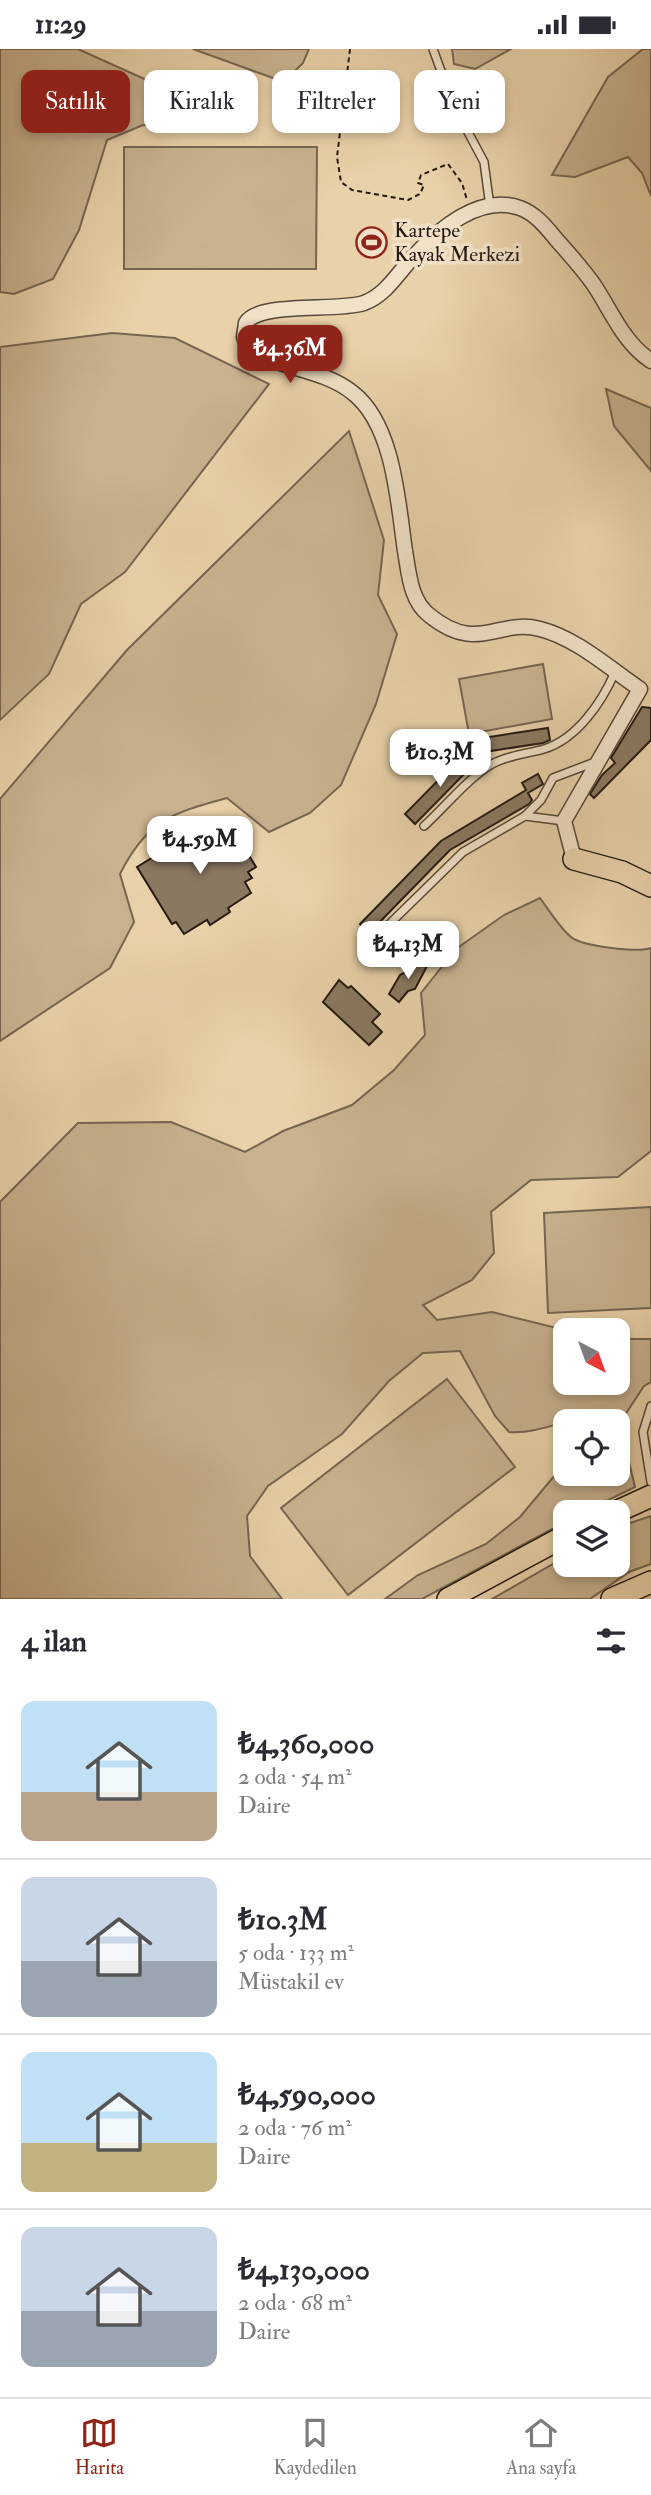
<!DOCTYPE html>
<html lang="tr">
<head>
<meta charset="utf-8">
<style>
  body { margin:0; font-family:"IM FELL Double Pica",serif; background:#f7f7f7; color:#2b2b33; height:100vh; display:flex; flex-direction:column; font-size:26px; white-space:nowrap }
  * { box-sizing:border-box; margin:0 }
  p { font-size:23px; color:#7c7c81 }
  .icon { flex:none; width:38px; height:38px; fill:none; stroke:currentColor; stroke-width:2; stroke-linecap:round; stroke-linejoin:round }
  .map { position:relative; height:1550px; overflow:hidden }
  .sheet { display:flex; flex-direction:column; background:#fff; flex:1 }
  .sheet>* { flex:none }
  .banner { position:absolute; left:21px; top:21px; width:609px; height:63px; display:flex; gap:14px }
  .needle { width:46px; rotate:139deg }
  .tools { position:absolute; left:553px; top:1269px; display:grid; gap:14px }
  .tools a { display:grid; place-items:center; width:77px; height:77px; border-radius:14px; background:#fff; box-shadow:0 4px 10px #0003; font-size:35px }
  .price { position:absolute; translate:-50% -60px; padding:0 16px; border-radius:14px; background:#fff; color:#222; font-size:23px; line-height:46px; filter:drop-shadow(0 2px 4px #0008) }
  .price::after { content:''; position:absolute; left:50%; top:42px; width:21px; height:16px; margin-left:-10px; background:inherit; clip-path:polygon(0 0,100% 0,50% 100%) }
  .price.current { background:#8f2418; color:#fff }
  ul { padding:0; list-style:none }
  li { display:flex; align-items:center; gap:21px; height:175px; padding:0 21px }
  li+li { border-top:2px solid #e1e1e2 }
  li span { display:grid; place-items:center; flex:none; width:196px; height:140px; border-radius:14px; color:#555 }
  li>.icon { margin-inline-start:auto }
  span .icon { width:84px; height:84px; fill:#fffc; stroke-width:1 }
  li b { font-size:30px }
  h2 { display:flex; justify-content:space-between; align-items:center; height:84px; padding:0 21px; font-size:30px }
  .tag { padding:0 24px; border-radius:14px; background:#fff; box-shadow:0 4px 10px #0003; font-size:24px; line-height:63px }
  .tag.current { background:#8f2418; color:#fff }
  .status { display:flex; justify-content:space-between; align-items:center; height:49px; padding:0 35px; background:#fff; direction:ltr }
  .status svg { height:19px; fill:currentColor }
  .tab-bar { display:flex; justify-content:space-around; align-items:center; height:98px; border-top:2px solid #e1e1e2; background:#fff; font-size:19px; color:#7c7c81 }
  .tab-bar a { display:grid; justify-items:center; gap:4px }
  .tab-bar .current { color:#8f2418 }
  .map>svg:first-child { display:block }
  .green { fill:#c8b28f; stroke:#766650; stroke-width:2 }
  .building { fill:#8a7961; stroke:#241a12; stroke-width:2 }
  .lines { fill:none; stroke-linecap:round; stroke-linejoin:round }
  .service-casing { stroke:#554838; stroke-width:10 }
  .minor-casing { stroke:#554838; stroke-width:17 }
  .primary-casing { stroke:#241a12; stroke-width:24 }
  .path { stroke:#241a12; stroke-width:2; stroke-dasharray:5 3.5; stroke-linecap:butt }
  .service { stroke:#f1e1c7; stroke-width:7 }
  .minor { stroke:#f1e1c7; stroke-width:14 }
  .primary { stroke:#e9d1a9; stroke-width:21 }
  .labels { text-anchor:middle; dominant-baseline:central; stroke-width:7; stroke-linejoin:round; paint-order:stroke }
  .poi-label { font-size:21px; fill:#241a12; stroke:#f1e1c7; text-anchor:start }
</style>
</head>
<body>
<div class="status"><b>11:29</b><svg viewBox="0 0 49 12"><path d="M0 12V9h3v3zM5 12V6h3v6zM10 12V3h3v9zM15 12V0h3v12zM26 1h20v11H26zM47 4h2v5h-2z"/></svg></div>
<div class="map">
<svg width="651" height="1550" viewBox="0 0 651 1550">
  <rect width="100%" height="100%" fill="#e9d1a9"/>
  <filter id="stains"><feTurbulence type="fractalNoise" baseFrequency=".00286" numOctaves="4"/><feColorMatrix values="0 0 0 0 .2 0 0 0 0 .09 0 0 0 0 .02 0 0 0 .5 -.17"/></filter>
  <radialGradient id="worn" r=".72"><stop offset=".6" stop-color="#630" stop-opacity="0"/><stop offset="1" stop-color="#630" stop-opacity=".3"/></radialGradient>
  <g class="green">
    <polygon points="0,0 78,0 240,73 208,82 143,76 107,91 79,181 53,230 14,245 0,243"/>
    <polygon points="193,0 309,0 303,14 284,33"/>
    <polygon points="452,0 511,0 475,20 454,15"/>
    <polygon points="643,0 651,0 651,147 642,124 628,108 575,128 552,126 608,28"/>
    <polygon points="124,98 317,98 316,220 124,220"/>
    <polygon points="112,284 175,289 269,335 125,523 81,555 49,625 0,671 0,298"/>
    <polygon points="606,340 651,359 651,422 614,377"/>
    <path d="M 349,382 L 384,491 L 378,546 L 397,585 L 376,655 L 341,736 L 310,764 L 269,783 L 227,749 C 172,764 147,771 120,825 L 134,873 L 110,919 L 0,992 L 0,750 L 127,601 Z"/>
    <polygon points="543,615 552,670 469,685 459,630"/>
    <path d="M 540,849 C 549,861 559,878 571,888 C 581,897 638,904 651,899 L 651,1102 L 618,1128 L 531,1131 L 491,1163 L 494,1204 L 472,1231 L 423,1256 L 437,1271 L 492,1263 L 565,1281 L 565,1334 L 618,1334 L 618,1290 L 651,1290 L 651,1333 L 644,1337 L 623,1369 C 581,1358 548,1386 509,1383 L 495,1367 L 460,1302 L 423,1304 L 389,1332 L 342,1385 L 268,1437 L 247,1467 L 250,1507 L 282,1550 L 0,1550 L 0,1153 L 78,1074 L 171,1073 L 245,1103 L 283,1082 L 352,1056 L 394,1021 L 425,986 L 421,944 L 456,900 L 504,866 Z"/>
    <polygon points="651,1158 651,1259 548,1264 544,1164"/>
    <polygon points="447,1330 515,1418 348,1546 281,1459"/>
    <polygon points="618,1397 628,1409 635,1438 584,1463 565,1463 565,1473 422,1550 385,1550 418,1526 486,1495 520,1468 565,1414 565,1424 618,1424"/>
    <polygon points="651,1467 651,1515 629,1523 590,1550 492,1550 565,1508 565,1516 618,1516 618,1478"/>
  </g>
  <g class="building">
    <polygon points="642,658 651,659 651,691 594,749 590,745 602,726 615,714 611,709"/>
    <polygon points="548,679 550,691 543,694 478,704 476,690"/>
    <polygon points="464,705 474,715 415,775 405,765"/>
    <polygon points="538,725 543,735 528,744 532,751 529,755 450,801 369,884 360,875 441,792 526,741 522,734"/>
    <polygon points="227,771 256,818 248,823 252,829 245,833 251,844 228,859 230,863 210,876 207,871 184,885 176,873 172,875 137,818 210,773 214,779"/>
    <polygon points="416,910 427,917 415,940 408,942 399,953 389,945 400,926 408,922"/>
    <polygon points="339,931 348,939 351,937 380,965 372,973 382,983 369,996 323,953"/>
  </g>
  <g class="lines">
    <defs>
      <g id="service">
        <polyline points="433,0 453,55 484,113 490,158"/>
        <polyline points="525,767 541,751 553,729 595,713"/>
        <path d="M 424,777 C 446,757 467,730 492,715 C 508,706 527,705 544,700 C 577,690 602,653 615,623"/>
        <polyline points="372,892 463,803 525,767 564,772"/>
        <polyline points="651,1357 643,1383 651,1433"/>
      </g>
      <path id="minor" d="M 574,810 L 564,772 L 640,640 C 609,619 576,589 540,580 C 497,569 478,606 429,566 C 410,551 409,524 405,502 C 398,454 394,376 353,344 C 325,321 281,319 250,302 L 244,288 L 246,274 C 259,252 337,263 364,254 C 386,246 398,224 414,207 C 439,180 480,145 520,159 C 536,165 546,178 556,190 C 569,205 583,220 594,236 C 612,263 623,293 651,312"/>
      <g id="primary">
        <polyline points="574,810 622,823 651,837"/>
        <polyline points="616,1463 651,1447"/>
        <polyline points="448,1550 565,1487"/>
        <polyline points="612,1550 651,1533"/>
      </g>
    </defs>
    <use href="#service" class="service-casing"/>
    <use href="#minor" class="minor-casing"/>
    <use href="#primary" class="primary-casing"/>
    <polyline class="path" points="350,0 337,108 341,133 352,141 408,151 420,145 424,136 418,134 421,126 448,115 462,134 467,151"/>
    <use href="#service" class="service"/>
    <use href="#minor" class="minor"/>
    <use href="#primary" class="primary"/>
  </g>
  <defs>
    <symbol id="stadium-ring" viewBox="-11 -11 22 22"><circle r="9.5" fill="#f1e1c7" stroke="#8f2418" stroke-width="1.5"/><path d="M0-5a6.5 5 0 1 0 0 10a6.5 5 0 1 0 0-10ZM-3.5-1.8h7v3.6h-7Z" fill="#8f2418"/></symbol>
  </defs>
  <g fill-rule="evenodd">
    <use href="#stadium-ring" x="354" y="176" width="35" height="35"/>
  </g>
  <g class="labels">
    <g class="poi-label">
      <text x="394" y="181">Kartepe<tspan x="394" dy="24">Kayak Merkezi</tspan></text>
    </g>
  </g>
  <rect width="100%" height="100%" filter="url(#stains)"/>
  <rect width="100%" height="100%" fill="url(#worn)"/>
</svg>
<div class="tools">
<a><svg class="needle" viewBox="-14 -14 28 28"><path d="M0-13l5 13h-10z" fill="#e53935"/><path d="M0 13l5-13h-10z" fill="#7c7c81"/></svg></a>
<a><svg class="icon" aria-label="locate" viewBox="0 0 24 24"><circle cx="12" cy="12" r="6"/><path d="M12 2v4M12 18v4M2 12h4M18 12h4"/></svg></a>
<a><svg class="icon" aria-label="layers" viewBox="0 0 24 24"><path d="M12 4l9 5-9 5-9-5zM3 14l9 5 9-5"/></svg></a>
</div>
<b class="price current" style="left:290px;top:336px">₺4.36M</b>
<b class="price" style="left:440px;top:740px">₺10.3M</b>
<b class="price" style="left:200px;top:827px">₺4.59M</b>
<b class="price" style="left:408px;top:932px">₺4.13M</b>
<div class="banner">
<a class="tag current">Satılık</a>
<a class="tag">Kiralık</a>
<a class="tag">Filtreler</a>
<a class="tag">Yeni</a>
</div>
</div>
<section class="sheet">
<h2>4 ilan<svg class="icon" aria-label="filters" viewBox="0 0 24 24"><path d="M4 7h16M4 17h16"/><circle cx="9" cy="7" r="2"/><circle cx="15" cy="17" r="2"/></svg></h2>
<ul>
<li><span style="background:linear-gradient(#bfe0f5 65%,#b9a48a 0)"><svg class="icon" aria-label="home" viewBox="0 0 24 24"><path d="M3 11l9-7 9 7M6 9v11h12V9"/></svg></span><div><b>₺4,360,000</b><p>2 oda · 54 m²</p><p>Daire</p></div></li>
<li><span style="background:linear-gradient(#c9d6e8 60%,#9aa5b1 0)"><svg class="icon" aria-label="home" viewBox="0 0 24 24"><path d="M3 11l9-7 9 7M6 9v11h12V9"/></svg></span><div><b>₺10.3M</b><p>5 oda · 133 m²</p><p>Müstakil ev</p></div></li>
<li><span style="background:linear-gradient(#bfe0f5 65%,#c2b280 0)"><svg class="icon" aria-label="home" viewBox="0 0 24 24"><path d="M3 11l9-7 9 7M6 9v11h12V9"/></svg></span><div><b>₺4,590,000</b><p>2 oda · 76 m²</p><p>Daire</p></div></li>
<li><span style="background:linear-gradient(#c9d6e8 60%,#9aa5b1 0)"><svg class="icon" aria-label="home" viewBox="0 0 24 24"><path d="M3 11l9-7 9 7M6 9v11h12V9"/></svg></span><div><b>₺4,130,000</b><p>2 oda · 68 m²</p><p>Daire</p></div></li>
</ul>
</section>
<nav class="tab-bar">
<a class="current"><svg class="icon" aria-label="map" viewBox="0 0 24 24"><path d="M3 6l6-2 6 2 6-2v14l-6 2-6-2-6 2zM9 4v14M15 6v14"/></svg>Harita</a>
<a><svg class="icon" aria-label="saved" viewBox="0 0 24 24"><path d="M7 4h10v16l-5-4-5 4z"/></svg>Kaydedilen</a>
<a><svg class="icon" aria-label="home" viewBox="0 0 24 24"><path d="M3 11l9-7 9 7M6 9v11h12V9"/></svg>Ana sayfa</a>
</nav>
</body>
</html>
